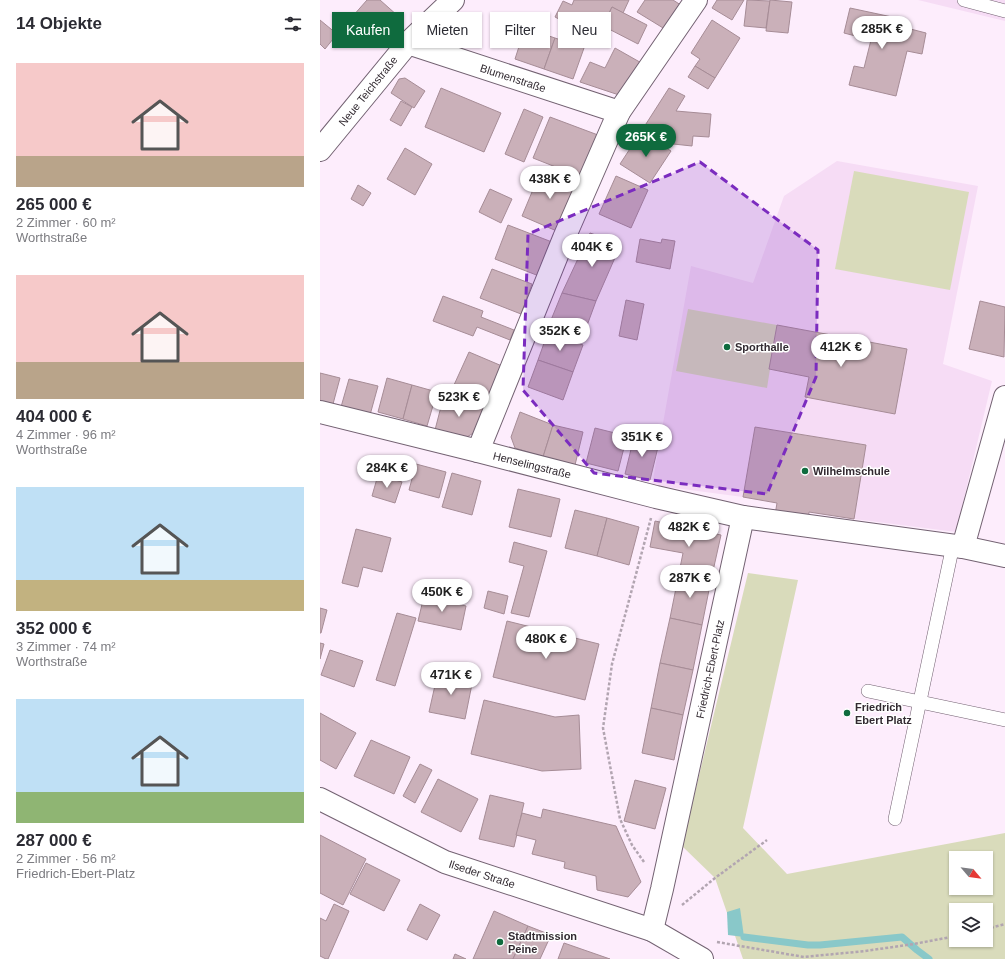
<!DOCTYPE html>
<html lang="de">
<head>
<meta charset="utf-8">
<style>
  body { margin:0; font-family:Helvetica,sans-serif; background:#f7f7f7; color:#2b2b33; height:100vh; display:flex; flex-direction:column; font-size:15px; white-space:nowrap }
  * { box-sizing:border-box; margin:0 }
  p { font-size:13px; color:#7c7c81 }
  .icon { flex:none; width:22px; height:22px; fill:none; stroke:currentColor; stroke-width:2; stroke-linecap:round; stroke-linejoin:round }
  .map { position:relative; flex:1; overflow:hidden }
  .panel { display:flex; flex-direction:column; background:#fff; width:320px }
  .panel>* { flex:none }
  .top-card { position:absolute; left:12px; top:12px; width:380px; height:36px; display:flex; gap:8px }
  .needle { width:26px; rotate:119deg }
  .tools { position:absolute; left:629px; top:851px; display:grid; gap:8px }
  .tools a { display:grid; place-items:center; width:44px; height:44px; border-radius:0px; background:#fff; box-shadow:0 1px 3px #0004; font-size:20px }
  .price { position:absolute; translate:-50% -34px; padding:0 9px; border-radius:14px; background:#fff; color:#222; font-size:13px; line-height:26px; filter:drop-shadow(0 1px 2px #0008) }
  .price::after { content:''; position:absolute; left:50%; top:24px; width:12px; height:9px; margin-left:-6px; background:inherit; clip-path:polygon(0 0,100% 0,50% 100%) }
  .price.selected { background:#0f6b3e; color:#fff }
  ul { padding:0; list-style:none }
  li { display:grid; align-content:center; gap:8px; height:212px; padding:0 16px }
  li span { display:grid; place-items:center; height:124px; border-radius:0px; color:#555 }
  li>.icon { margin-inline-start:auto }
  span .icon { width:72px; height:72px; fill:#fffc; stroke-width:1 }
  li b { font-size:17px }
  h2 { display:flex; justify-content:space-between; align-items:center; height:48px; padding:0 16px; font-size:17px }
  .chip { padding:0 14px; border-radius:0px; background:#fff; box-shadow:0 1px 3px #0004; font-size:14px; line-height:36px }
  .chip.selected { background:#0f6b3e; color:#fff }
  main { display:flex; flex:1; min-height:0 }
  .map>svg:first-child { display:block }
  .built { fill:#f6dcf5 }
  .green { fill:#d9dbbb; fill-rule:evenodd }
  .water { fill:#89c8c9 }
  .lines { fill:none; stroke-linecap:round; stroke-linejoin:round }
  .stream { stroke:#89c8c9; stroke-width:7 }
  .building { fill:#cab0b9; stroke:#a68c96 }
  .service-casing { stroke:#736272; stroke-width:14 }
  .minor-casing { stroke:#736272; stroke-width:24 }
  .path { stroke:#b2a5b1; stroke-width:2.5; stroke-dasharray:3 2; stroke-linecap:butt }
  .service { stroke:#fff; stroke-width:13 }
  .minor { stroke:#fff; stroke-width:22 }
  .marked { fill:#7b2cbf; fill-opacity:0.2; stroke:#7b2cbf; stroke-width:3; stroke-dasharray:8 5; stroke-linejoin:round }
  .poi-dot { fill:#0f6b3e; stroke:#fff; stroke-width:1.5 }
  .labels { text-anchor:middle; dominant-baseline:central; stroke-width:3; stroke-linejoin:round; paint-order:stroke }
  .street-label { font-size:11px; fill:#322a31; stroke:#fff }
  .poi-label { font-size:11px; font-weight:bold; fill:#322a31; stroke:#fff; text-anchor:start }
</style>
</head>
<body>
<main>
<section class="panel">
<h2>14 Objekte<svg class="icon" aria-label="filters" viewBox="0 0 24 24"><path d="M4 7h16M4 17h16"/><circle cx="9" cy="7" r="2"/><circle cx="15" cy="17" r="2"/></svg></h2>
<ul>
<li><span style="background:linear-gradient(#f6c9c9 75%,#b9a48a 0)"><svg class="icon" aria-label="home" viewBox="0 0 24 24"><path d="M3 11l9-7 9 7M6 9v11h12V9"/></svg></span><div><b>265 000 €</b><p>2 Zimmer · 60 m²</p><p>Worthstraße</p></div></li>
<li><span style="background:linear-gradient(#f6c9c9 70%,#b9a48a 0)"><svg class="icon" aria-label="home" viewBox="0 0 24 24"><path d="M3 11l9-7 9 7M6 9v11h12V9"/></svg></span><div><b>404 000 €</b><p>4 Zimmer · 96 m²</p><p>Worthstraße</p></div></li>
<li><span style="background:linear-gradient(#bfe0f5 75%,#c2b280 0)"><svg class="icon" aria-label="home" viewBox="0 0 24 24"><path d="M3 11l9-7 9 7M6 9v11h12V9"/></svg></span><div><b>352 000 €</b><p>3 Zimmer · 74 m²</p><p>Worthstraße</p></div></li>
<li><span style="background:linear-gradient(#bfe0f5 75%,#8fb573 0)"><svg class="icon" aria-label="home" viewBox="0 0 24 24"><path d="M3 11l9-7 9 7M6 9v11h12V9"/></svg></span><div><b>287 000 €</b><p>2 Zimmer · 56 m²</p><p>Friedrich-Ebert-Platz</p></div></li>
</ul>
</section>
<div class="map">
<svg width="685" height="959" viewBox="0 0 685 959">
  <rect width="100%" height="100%" fill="#fdedfc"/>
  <g class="built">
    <polygon points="598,0 685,0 685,21"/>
    <polygon points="517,161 658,186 623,364 672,381 636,532 534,519 546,445 435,427 423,497 332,485 371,266 433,283 464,196"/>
  </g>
  <g class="green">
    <polygon points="534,171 649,192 630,290 515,269"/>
    <polygon points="368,309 457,325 447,388 356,371"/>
    <path d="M 428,573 L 478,580 L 423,828 L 467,874 L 685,833 L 685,959 L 423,959 L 395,878 L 362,846 ZM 636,858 L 666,858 L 666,888 L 636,888 ZM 636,910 L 666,910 L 666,940 L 636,940 Z"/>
  </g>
  <polygon class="water" points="420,908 424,937 408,935 407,912"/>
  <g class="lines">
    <polyline class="stream" points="424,937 488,945 500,945 582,937 597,950 609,959"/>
  </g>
  <g class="building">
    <polygon points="47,0 60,0 78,16 51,47 25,25"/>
    <polygon points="254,0 309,0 303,13 292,7 283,26 268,17 262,31 235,17 243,1 252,5"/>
    <polygon points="325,0 353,0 364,7 348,31 317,12"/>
    <polygon points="397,0 424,0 412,20 392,8"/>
    <polygon points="427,0 450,1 446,28 424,26"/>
    <polygon points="450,0 472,2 468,33 446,31"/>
    <polygon points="292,7 327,25 318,44 283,26"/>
    <polygon points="530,8 572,17 571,24 606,33 602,54 587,51 576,96 529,85 534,66 544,68 551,40 524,33"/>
    <polygon points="0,20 17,34 5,49 0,44"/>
    <polygon points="392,20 420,38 395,78 375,66 380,59 371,53"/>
    <polygon points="205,28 235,38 224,69 195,59"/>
    <polygon points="235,38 264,48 253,79 224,69"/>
    <polygon points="295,48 325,65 302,96 260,82 270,62 285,68"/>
    <polygon points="375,66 395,78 388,89 368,77"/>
    <polygon points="85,78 105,91 94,108 71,93 79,79"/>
    <polygon points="121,88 181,113 164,152 105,127"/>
    <polygon points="349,88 365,96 356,111 391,114 389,137 373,136 372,146 344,143 346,132 324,127"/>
    <polygon points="81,101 92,107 81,126 70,120"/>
    <polygon points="204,109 223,117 204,162 185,154"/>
    <polygon points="230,117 278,135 261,177 213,158"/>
    <polygon points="321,132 351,151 330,183 300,164"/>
    <polygon points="85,148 112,164 95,195 67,179"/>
    <polygon points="222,168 259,184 239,232 202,216"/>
    <polygon points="296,176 328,190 311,228 279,214"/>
    <polygon points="38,185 51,193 43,206 31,199"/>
    <polygon points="170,189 192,199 181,223 159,212"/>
    <polygon points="188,225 232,242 219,276 175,259"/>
    <polygon points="270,233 301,244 276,301 242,293"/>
    <polygon points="320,239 341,243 342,239 355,241 350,269 316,262"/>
    <polygon points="172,269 212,284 201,314 160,298"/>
    <polygon points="242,293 276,301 265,331 231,320"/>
    <polygon points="123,296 163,311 161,317 194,330 190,340 157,327 153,336 113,321"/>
    <polygon points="306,300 324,304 317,340 299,336"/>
    <polygon points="660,301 685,307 684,357 649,349"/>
    <polygon points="457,325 587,349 575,414 485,397 489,377 449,369"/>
    <polygon points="228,332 263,345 253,372 218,360"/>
    <polygon points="149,352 182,366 167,400 134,385"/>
    <polygon points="218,360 253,372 243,400 208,387"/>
    <polygon points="0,373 20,378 13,404 0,401"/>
    <polygon points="67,378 92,385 83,419 58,412"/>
    <polygon points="29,379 58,386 50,415 21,407"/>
    <polygon points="92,385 117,392 107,426 83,419"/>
    <polygon points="124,395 165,409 157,431 145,438 115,430"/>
    <polygon points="200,412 233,425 223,457 195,448 191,437"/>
    <polygon points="233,425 263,432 255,465 223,457"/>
    <polygon points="435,427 546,445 534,519 489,512 488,521 455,515 457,503 423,497"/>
    <polygon points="275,428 307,436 298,471 266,463"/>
    <polygon points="314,437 339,443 330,480 305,474"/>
    <polygon points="96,464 126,472 119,498 89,490"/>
    <polygon points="132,473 161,481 152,515 122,507"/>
    <polygon points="58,475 82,482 75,503 52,496"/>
    <polygon points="198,489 240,499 231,537 189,527"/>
    <polygon points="255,510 287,518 277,556 245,548"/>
    <polygon points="287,518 319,527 309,565 277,556"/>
    <polygon points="335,521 401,535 391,580 359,573 363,553 330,547"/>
    <polygon points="36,529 71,538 62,572 43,567 38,587 22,583"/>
    <polygon points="194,542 227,551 209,617 191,613 204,566 189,562"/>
    <polygon points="359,573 391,580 382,625 350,618"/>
    <polygon points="168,591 188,596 184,614 164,608"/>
    <polygon points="104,596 146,606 141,630 98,621"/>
    <polygon points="0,608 7,610 1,633 0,633"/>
    <polygon points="77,613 96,618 75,686 56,680"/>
    <polygon points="350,618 382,625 373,670 340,663"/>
    <polygon points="187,621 279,644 265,700 173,677"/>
    <polygon points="0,643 4,644 0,659"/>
    <polygon points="10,650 43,661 34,687 1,675"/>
    <polygon points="340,663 373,670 363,715 331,708"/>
    <polygon points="118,672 153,679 145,719 109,712"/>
    <polygon points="164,700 235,717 259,715 261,769 222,771 151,754"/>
    <polygon points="331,708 363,715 354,760 322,753"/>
    <polygon points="0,713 36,733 16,769 0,760"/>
    <polygon points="51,740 90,757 74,794 34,776"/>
    <polygon points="100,764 112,770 95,803 83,796"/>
    <polygon points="118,779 158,799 141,832 101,812"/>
    <polygon points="315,780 346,788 335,829 304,821"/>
    <polygon points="170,795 204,803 194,847 159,839"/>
    <polygon points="223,809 296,826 321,882 308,897 277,890 276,876 244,868 245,862 212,854 216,840 196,835 202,813 221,818"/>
    <polygon points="0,835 46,859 23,905 0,893"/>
    <polygon points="46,863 80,880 64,911 30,894"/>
    <polygon points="14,904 29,911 8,959 6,959 0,956 0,918 6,921"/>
    <polygon points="100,904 120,915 107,940 87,930"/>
    <polygon points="174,911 208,926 193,959 153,959"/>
    <polygon points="208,926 231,935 220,959 193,959"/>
    <polygon points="244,943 290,959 238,959"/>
    <polygon points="135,954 146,959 133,959"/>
  </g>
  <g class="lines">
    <defs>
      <g id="service">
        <polyline points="644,0 685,11"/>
        <polyline points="548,691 685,720"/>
        <polyline points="575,819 633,545"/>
      </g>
      <g id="minor">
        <polyline points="88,43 299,112"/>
        <polyline points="0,150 88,43 133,0"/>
        <polyline points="0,412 158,451 336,497 423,517 643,547 685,556"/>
        <polyline points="158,451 244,238 299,112 376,0"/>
        <polyline points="643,547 685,397"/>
        <polyline points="0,799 125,862 332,930 382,959"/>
        <polyline points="332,930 342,889 423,517"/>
      </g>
    </defs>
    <use href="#service" class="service-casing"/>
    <use href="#minor" class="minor-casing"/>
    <g class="path">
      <polyline points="324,862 312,845 300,819 283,728 292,664 331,518"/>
      <polyline points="362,905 395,878 447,840"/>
      <polyline points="666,929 685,924"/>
      <polyline points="397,942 484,957 545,951 594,944 636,936"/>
    </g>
    <use href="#service" class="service"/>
    <use href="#minor" class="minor"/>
  </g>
  <path class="marked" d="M 380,162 L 498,250 L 496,377 L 447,494 L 274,473 L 203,390 L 208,234 Z"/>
  <g class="poi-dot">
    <circle cx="407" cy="347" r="4"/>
    <circle cx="485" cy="471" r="4"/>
    <circle cx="527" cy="713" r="4"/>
    <circle cx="180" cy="942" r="4"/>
  </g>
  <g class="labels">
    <g class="street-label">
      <text transform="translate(193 78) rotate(18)">Blumenstraße</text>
      <text transform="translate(48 91) rotate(-51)">Neue Teichstraße</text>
      <text transform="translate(212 465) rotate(14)">Henselingstraße</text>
      <text transform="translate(390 669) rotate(-78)">Friedrich-Ebert-Platz</text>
      <text transform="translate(162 874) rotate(18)">Ilseder Straße</text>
    </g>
    <g class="poi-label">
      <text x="415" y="347">Sporthalle</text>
      <text x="493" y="471">Wilhelmschule</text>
      <text x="535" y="707">Friedrich<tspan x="535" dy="13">Ebert Platz</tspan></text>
      <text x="188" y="936">Stadtmission<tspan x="188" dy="13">Peine</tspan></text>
    </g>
  </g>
</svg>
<div class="tools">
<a><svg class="needle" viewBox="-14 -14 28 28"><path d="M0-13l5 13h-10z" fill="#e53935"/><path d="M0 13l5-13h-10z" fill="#7c7c81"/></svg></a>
<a><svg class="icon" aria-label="layers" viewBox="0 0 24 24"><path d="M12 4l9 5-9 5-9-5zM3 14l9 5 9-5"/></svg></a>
</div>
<b class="price" style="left:562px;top:50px">285K €</b>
<b class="price selected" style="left:326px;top:158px">265K €</b>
<b class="price" style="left:230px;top:200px">438K €</b>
<b class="price" style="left:272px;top:268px">404K €</b>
<b class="price" style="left:240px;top:352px">352K €</b>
<b class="price" style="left:521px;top:368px">412K €</b>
<b class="price" style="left:139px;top:418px">523K €</b>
<b class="price" style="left:322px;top:458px">351K €</b>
<b class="price" style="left:67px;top:489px">284K €</b>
<b class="price" style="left:369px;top:548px">482K €</b>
<b class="price" style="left:370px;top:599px">287K €</b>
<b class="price" style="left:122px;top:613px">450K €</b>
<b class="price" style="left:226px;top:660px">480K €</b>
<b class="price" style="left:131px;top:696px">471K €</b>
<div class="top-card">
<a class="chip selected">Kaufen</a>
<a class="chip">Mieten</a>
<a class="chip">Filter</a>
<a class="chip">Neu</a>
</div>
</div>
</main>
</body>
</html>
